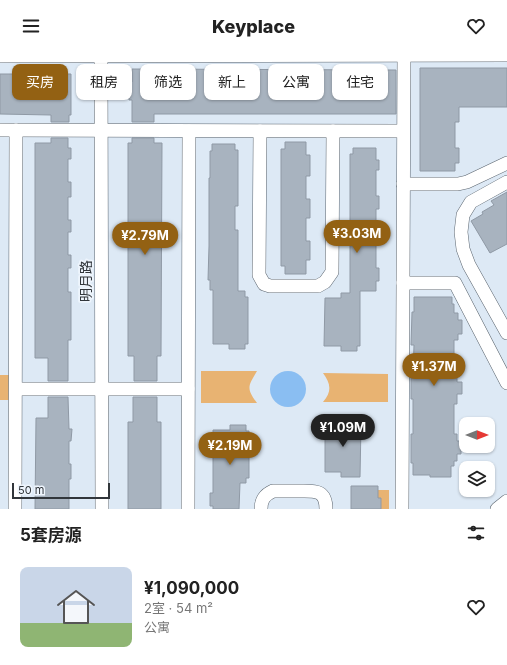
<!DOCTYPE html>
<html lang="zh">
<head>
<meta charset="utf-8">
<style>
  body { margin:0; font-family:Inter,"Noto Sans SC",sans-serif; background:#f6f6f6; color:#222; height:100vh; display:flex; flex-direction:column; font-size:15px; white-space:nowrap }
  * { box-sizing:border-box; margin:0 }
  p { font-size:13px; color:#767676 }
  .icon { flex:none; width:22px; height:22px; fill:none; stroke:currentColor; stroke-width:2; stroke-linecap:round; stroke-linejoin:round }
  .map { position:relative; height:457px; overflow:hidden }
  .sheet { display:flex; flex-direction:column; background:#fff; flex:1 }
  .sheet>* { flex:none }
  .banner { position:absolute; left:12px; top:12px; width:483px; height:36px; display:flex; gap:8px }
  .needle { width:26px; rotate:90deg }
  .tools { position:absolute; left:459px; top:365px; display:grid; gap:8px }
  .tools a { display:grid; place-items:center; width:36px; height:36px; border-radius:8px; background:#fff; box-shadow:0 1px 3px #0004; font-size:20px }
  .scale { position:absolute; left:12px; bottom:10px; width:98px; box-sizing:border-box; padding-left:4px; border:2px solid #31363b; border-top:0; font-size:11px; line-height:14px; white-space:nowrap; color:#31363b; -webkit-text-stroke:3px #eef5fd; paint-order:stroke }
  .price { position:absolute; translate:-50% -34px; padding:0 9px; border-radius:14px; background:#936113; color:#fff; font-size:13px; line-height:26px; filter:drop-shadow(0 1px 2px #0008) }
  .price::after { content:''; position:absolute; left:50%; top:24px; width:12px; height:9px; margin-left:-6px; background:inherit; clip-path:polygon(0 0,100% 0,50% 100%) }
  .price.selected { background:#222; color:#fff }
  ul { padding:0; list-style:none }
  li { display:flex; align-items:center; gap:12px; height:100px; padding:0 20px }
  li span { display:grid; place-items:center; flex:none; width:112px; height:80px; border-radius:8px; color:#555 }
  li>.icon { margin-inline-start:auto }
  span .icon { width:48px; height:48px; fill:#fffc; stroke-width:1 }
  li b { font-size:17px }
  h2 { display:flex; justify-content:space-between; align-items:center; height:48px; padding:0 20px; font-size:17px }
  .tag { padding:0 14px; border-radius:8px; background:#fff; box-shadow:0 1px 3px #0004; font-size:14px; line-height:36px }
  .tag.selected { background:#936113; color:#fff }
  header { display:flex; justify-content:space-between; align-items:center; height:52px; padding:0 20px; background:#fff; font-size:18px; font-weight:800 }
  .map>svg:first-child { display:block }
  .green { fill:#e8b372 }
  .water { fill:#8abef2 }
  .building { fill:#a8b3bf; stroke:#8f99a5 }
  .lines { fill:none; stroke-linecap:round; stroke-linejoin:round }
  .minor-casing { stroke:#5a646e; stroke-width:14 }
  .minor { stroke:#fff; stroke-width:13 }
  .labels { text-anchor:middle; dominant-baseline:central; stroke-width:3.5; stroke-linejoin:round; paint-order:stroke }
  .street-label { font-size:14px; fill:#31363b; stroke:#eef5fd }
</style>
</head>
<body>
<header><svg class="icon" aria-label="menu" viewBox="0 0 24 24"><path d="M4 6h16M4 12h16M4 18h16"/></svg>Keyplace<svg class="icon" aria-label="heart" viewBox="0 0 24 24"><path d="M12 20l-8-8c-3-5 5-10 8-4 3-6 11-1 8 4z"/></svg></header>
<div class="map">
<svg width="507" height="457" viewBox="0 0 507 457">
  <rect width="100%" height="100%" fill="#dde9f5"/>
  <g class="green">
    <path d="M 201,319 L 257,319 C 248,334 246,336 257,351 L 201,351 Z"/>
    <path d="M 323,321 L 388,322 L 388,350 L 323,350 C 332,340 331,332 323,321 Z"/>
    <rect x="0" y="323" width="10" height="25"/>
    <polygon points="378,438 389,438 389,457 381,457 376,446"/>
  </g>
  <circle class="water" cx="288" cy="337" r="18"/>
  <g class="building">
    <polygon points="420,16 507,16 507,55 459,55 459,70 455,70 455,96 459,96 459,111 455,111 455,119 420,119"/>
    <polygon points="132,17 396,18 396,62 154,62 154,70 132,70 132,48 129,48 129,30 132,30"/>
    <polygon points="0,22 71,22 71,63 69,63 69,70 51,70 51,63 0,62"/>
    <polygon points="51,86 68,86 68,96 71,96 71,107 68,107 68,130 71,130 71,145 68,145 68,168 71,168 71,180 68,180 68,203 71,203 71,216 68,216 68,240 71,240 71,288 68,288 68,329 48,329 48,306 35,306 35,91 51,91"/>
    <polygon points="132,86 154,86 154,91 162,91 161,304 157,304 157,329 134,329 134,304 128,304 128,91 132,91"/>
    <polygon points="285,90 306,90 306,103 310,103 310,124 306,124 306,147 310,147 310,166 306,166 306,189 310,189 310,208 306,208 306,222 285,222 285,214 281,214 281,97 285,97"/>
    <polygon points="212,92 235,92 235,98 238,98 238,154 235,154 235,178 238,178 238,239 245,239 245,245 248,245 248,292 245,292 245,297 229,297 229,292 213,292 213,238 210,238 210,228 208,228 209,194 209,126 210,126 210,99 212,99"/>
    <polygon points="353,96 376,96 376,108 379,108 379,118 376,118 376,144 379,144 379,157 376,157 376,180 379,180 379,193 376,193 376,216 379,216 379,229 376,229 376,239 360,239 360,294 357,294 357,299 341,299 341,294 324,294 325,246 341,246 341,241 350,241 350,102 353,102"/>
    <polygon points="507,140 507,192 490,201 471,169 483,162 482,160 494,153 491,149"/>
    <polygon points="414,245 452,245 452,252 454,252 454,261 458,261 458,268 462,268 462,282 458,282 458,288 454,288 454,319 457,319 457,330 462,330 462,342 457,342 457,352 454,352 454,382 457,382 457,389 461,389 461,402 457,402 457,409 454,409 454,414 451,414 451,425 430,425 430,423 413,423 413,411 411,411 411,382 413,382 413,347 411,347 411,324 413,324 414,293 411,293 412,260 414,260"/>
    <polygon points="48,345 68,345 69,377 72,377 71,389 69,389 69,412 71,412 71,427 69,427 69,457 35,457 36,366 48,366"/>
    <polygon points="133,345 157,345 157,370 161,370 161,457 128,457 128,370 133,370"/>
    <polygon points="341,367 357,367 357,373 361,373 360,425 341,425 341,420 325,420 325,372 341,372"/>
    <polygon points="230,373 246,373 246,379 249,379 249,426 246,426 246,431 240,431 239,457 213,457 213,454 210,454 210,441 213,441 213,378 230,378"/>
    <polygon points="351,434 378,434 378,446 381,446 381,457 351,457"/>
  </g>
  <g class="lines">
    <defs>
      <g id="minor">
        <polyline points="101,0 102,457"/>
        <polyline points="0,4 507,3"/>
        <polyline points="0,78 403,79"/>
        <polyline points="260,79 259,223 264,232 270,234 318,234 325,230 332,220 333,79"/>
        <polyline points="507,130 471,150 463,163 461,180 463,197 469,213 507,281"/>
        <polyline points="403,132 458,132 467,130 507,111"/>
        <polyline points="403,231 455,231 507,331"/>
        <polyline points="16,337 188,337"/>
        <polyline points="15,457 16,78"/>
        <polyline points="188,457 189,79"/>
        <path d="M 261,457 C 261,448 264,443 273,439 C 281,439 290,439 299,439 C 314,439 326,437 326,457"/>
        <polyline points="402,457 404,3"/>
        <polyline points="497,457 507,449"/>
      </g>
    </defs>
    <use href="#minor" class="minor-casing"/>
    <use href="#minor" class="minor"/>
  </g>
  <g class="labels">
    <g class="street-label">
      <text transform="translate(85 229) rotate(-90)">明月路</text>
    </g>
  </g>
</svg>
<div class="tools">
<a><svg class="needle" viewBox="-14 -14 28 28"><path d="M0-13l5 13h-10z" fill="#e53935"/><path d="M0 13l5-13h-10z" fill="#767676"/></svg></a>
<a><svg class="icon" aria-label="layers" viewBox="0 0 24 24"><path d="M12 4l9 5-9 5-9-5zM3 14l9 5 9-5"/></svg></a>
</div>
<div class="scale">50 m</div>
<b class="price" style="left:357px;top:202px">¥3.03M</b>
<b class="price" style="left:145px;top:204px">¥2.79M</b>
<b class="price" style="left:434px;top:335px">¥1.37M</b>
<b class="price selected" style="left:343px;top:396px">¥1.09M</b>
<b class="price" style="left:230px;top:414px">¥2.19M</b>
<div class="banner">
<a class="tag selected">买房</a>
<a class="tag">租房</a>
<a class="tag">筛选</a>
<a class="tag">新上</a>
<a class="tag">公寓</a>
<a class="tag">住宅</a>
</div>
</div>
<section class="sheet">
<h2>5套房源<svg class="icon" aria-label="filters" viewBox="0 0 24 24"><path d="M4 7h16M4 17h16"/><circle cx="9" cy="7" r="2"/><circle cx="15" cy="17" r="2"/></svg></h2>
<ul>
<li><span style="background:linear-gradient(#c9d6e8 70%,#8fb573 0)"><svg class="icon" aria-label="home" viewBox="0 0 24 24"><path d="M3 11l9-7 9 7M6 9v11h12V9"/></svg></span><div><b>¥1,090,000</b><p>2室 · 54 m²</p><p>公寓</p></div><svg class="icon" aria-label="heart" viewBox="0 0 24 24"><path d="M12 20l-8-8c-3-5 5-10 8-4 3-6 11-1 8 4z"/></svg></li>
</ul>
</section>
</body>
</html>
